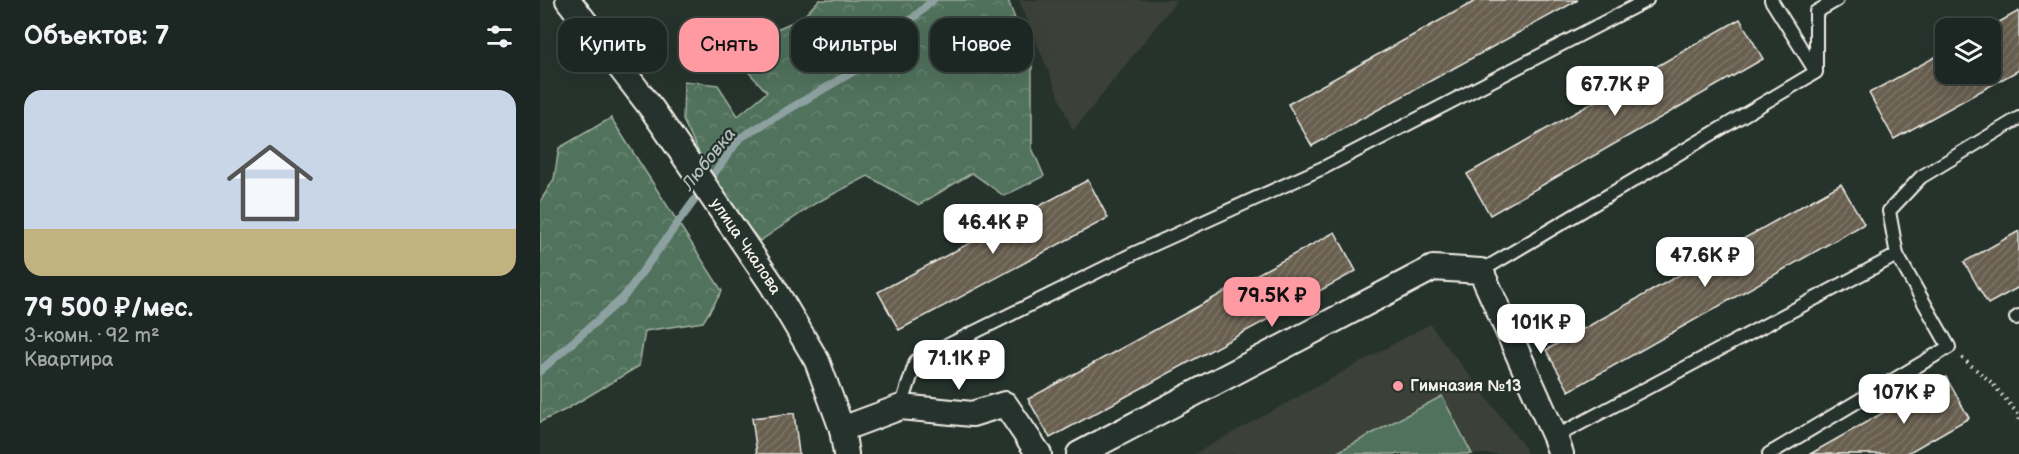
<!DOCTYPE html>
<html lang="ru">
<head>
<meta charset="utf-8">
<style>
  body { margin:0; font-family:"Balsamiq Sans",sans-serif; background:#252e2a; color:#f1f3f6; height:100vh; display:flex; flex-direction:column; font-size:22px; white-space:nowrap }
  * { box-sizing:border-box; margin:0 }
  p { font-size:20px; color:#a0a5a5 }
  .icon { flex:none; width:33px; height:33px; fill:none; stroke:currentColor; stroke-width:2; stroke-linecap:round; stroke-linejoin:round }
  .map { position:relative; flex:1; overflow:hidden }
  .sheet { display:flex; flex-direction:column; background:#1c2622; width:540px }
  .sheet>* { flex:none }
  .hud { position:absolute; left:18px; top:18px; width:570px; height:54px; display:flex; gap:12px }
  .fabs { position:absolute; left:1395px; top:18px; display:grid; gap:12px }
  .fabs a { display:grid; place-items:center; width:66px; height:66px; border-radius:12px; background:#1c2622; box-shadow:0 6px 24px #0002,0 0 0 2px #3a4340; font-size:30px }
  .price { position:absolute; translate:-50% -51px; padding:0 14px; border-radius:12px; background:#fff; color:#222; font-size:20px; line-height:39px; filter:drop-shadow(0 2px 3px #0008) }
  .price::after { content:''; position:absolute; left:50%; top:36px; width:18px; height:14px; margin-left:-9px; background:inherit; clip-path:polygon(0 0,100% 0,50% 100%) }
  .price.selected { background:#ff9aa2; color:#111 }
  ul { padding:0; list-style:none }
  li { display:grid; align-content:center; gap:12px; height:318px; padding:0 24px }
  li span { display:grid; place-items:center; height:186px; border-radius:18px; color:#555 }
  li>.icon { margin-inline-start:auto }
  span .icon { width:108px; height:108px; fill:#fffc; stroke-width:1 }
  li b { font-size:26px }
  h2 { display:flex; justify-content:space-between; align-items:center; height:72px; padding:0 24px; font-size:26px }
  .tag { padding:0 21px; border-radius:18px; background:#1c2622; box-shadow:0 6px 24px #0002,0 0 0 2px #3a4340; font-size:21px; line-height:54px }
  .tag.selected { background:#ff9aa2; color:#111 }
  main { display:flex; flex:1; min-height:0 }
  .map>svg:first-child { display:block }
  .built { fill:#3a4038 }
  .green { fill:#51725d; stroke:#a2b2a2; stroke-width:1.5 }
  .forest { fill:url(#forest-crowns); stroke:#a2b2a2; stroke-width:1.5 }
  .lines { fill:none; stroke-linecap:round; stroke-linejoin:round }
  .stream { stroke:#8ea1a1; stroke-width:8 }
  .building { fill:url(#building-hatch); stroke:#f4f1e8; stroke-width:1.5 }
  .service-casing { stroke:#f4f1e8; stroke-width:16 }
  .minor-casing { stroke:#f4f1e8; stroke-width:28 }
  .path { stroke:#f4f1e8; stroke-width:4; stroke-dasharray:1.5 4.5; stroke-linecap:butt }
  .service { stroke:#26332d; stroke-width:12 }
  .minor { stroke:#26332d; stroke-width:24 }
  .poi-dot { fill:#ff9aa2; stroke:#26332d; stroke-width:2 }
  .labels { text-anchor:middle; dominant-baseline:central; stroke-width:4.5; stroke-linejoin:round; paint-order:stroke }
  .street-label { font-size:16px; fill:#f4f1e8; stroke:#26332d }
  .poi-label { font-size:16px; font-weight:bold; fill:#f4f1e8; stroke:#26332d; text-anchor:start }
  .water-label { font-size:18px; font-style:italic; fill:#b0bbb8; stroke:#26332d }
</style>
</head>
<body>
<main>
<section class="sheet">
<h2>Объектов: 7<svg class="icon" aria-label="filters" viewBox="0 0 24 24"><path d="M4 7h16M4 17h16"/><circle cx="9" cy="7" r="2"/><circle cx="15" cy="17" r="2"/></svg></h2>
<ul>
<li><span style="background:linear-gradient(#c9d6e8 75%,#c2b280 0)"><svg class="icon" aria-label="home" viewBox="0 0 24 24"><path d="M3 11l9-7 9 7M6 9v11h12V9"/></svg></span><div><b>79 500 ₽/мес.</b><p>3-комн. · 92 m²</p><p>Квартира</p></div></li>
</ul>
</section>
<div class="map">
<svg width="1479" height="454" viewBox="0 0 1479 454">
  <defs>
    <pattern id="forest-crowns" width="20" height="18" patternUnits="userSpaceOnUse" patternTransform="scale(1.5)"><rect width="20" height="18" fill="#51725d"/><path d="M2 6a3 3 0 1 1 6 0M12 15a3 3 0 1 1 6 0" fill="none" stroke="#6b8774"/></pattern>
    <pattern id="building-hatch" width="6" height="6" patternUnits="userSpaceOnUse" patternTransform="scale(1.5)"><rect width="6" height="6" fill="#675e50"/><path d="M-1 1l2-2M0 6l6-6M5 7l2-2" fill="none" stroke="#7d7669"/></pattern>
  </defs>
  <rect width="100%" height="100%" fill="#26332d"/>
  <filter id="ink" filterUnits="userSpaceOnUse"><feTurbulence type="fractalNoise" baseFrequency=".0167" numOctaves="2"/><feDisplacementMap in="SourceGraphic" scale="12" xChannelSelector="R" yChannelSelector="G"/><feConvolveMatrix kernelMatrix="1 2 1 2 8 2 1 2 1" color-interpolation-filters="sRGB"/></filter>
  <g filter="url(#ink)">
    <g class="built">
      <polygon points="479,0 637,0 533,131"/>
      <polygon points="890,324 985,448 987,454 654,454"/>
    </g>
    <polygon class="green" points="902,396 932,454 794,454"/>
    <g class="forest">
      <polygon points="279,0 468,0 492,65 492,148 504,176 464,196 432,173 379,205 328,176 276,203 220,241 177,190 143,120 144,81 178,85 198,116 227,92 188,50 262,18"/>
      <polygon points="71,118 182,291 163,322 105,331 99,366 25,410 0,422 0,202 14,179 19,148"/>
    </g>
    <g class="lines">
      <polyline class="stream" points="0,371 83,298 200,138 316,70 393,0"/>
    </g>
    <g class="building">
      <polygon points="937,0 1038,0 772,146 748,104"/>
      <polygon points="1479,11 1479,70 1354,139 1329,93 1406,51 1406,74 1450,74 1450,27"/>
      <polygon points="1200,19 1223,59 950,215 927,174"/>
      <polygon points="548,180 568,218 359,330 338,292"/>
      <polygon points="1301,184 1324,224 1029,391 1006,350"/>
      <polygon points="1479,231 1479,287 1448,304 1424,262"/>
      <polygon points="795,232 816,271 510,438 488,399"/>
      <polygon points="1406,377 1429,418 1366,454 1270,454"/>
      <polygon points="254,413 259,454 217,454 212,418"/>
    </g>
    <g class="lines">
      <defs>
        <g id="service">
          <polyline points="1276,71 1276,12 1297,0"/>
          <polyline points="1357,255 1349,211 1381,177 1479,118"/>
          <polyline points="941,271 1276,72 1231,0"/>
          <polyline points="1476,318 1479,316"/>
          <polyline points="361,407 376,361 595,253 785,167 1107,0"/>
          <polyline points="1015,437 1357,255 1409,347 1229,454"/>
        </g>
        <g id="minor">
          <path id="s1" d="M 28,0 L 112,109 L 231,283 L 277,361 L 302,429 L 306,454"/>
          <polyline points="302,429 361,407 432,414 465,404 499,454"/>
          <polyline points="539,454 893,268 941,271 1015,437 1021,454"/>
        </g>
      </defs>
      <use href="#service" class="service-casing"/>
      <use href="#minor" class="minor-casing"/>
      <polyline class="path" points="1422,358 1451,382 1478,414 1479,421"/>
      <use href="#service" class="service"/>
      <use href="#minor" class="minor"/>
    </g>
  </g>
  <circle class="poi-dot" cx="858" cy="386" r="6"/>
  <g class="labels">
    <g class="street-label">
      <text stroke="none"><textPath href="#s1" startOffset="304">улица Чкалова</textPath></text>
    </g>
    <g class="poi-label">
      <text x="870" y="386">Гимназия №13</text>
    </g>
    <g class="water-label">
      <text transform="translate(169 159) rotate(-51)">Любовка</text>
    </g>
  </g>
</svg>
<div class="fabs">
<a><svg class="icon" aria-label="layers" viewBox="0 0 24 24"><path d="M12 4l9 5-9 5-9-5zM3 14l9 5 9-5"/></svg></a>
</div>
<b class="price" style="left:1075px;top:117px">67.7K ₽</b>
<b class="price" style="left:453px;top:255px">46.4K ₽</b>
<b class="price" style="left:1165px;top:288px">47.6K ₽</b>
<b class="price selected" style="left:732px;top:328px">79.5K ₽</b>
<b class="price" style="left:1001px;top:355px">101K ₽</b>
<b class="price" style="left:419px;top:391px">71.1K ₽</b>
<b class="price" style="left:1364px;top:425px">107K ₽</b>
<div class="hud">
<a class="tag">Купить</a>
<a class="tag selected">Снять</a>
<a class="tag">Фильтры</a>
<a class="tag">Новое</a>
</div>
</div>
</main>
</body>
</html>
